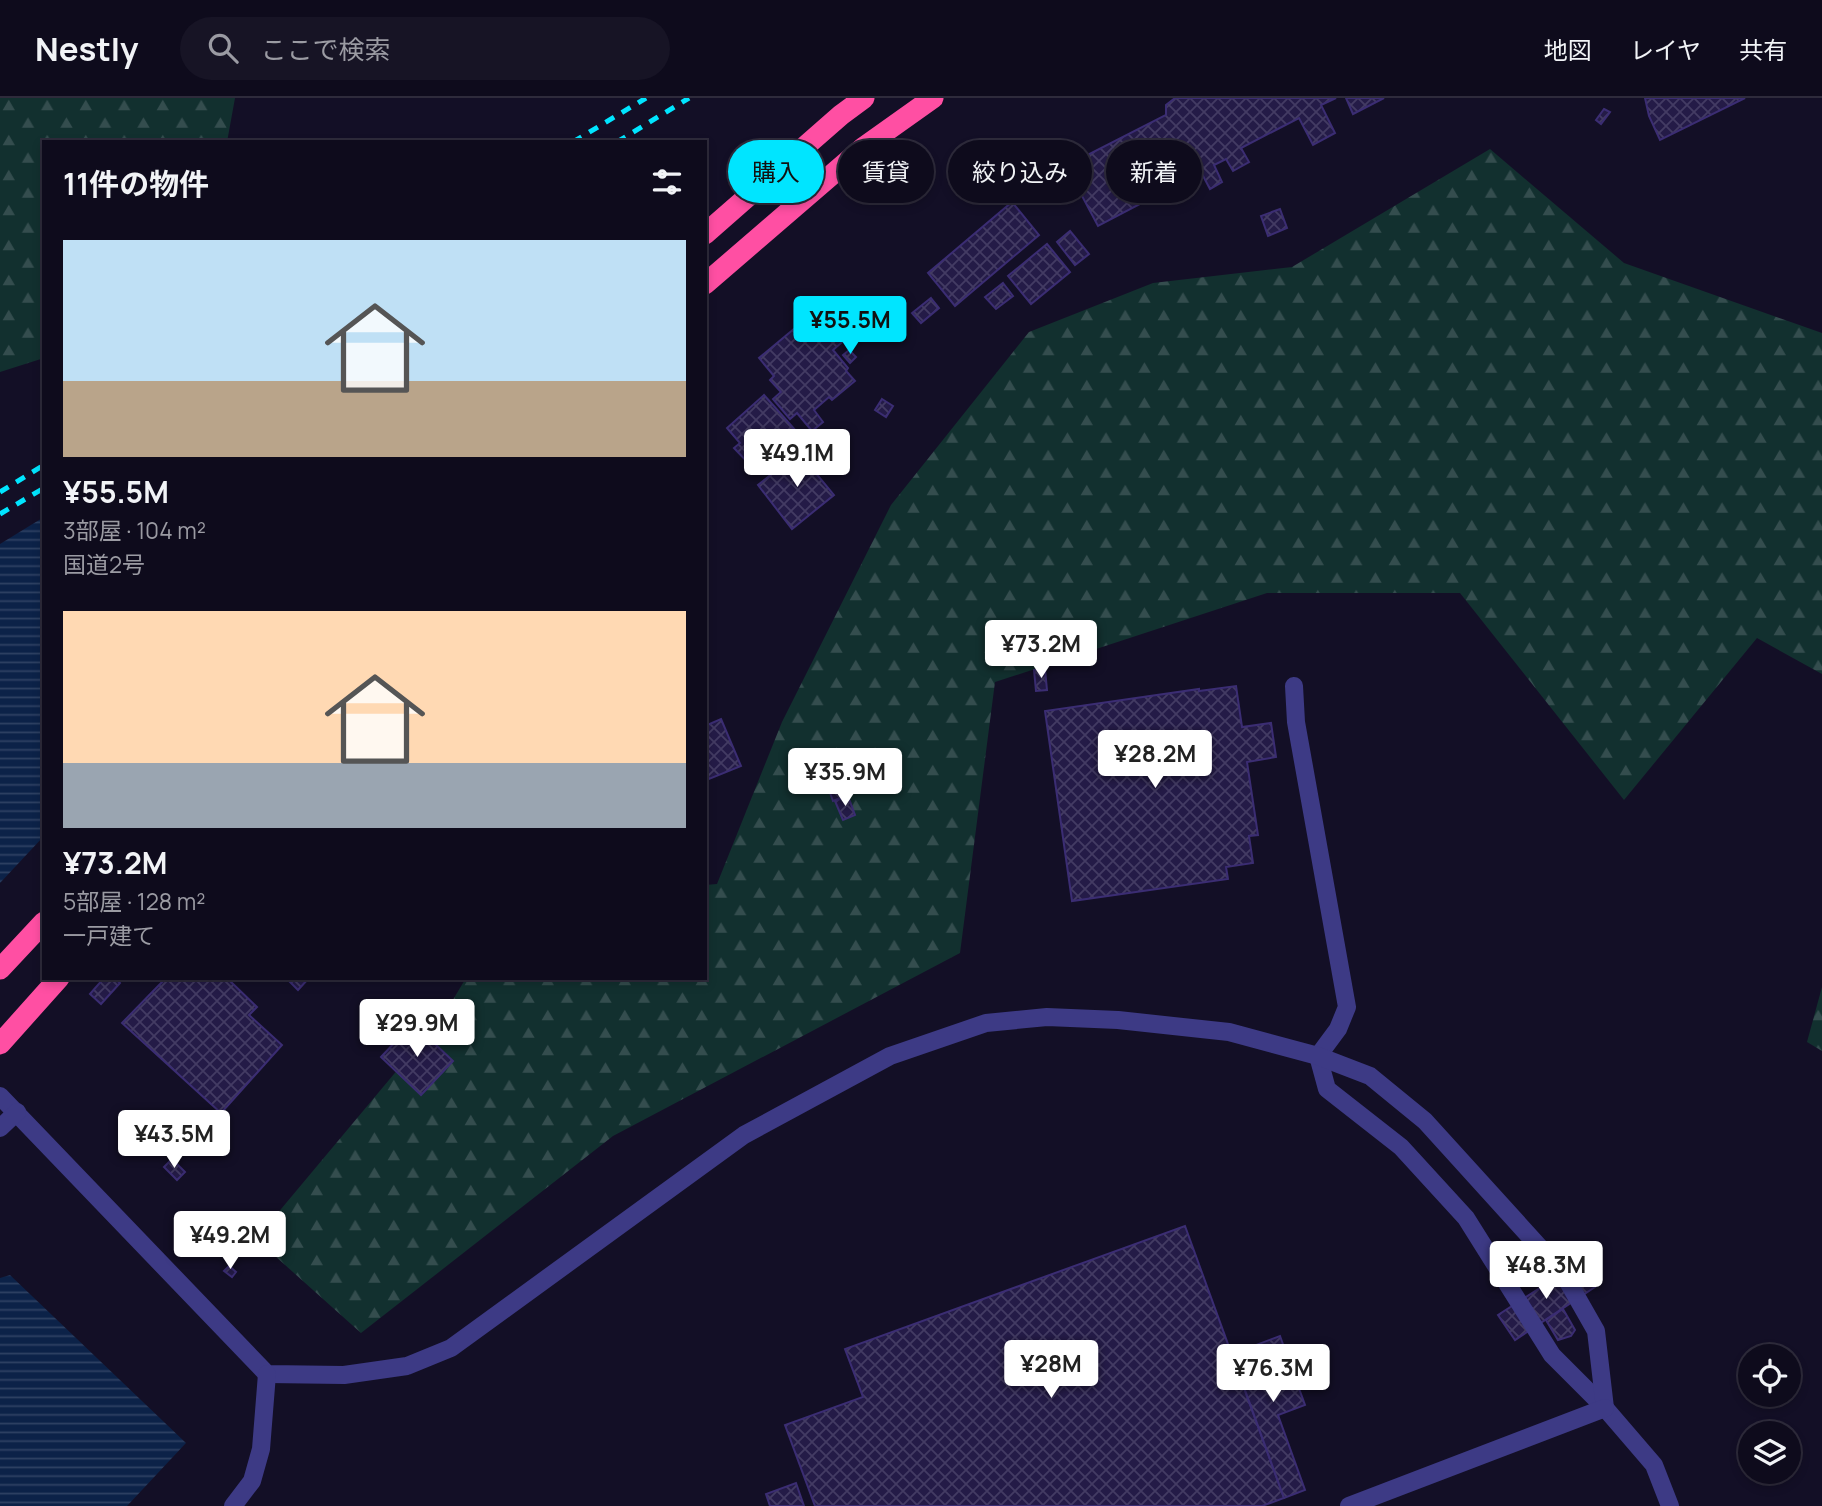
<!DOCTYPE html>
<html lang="ja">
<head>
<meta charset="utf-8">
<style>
  body { margin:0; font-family:Manrope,"Noto Sans JP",sans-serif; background:#171425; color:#f1f3f6; height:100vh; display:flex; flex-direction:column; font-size:26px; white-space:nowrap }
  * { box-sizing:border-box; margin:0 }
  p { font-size:23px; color:#9b9ba3 }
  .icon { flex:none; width:38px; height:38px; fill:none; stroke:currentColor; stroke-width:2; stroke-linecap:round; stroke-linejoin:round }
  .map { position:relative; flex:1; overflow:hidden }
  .drawer { position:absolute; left:42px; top:42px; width:665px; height:840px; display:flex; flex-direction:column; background:#0e0b1c; border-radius:0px; box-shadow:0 4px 10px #0003,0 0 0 2px #2e2b3b }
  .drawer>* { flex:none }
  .top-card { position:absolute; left:728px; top:42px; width:665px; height:63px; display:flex; gap:14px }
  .fabs { position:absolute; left:1738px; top:1246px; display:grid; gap:14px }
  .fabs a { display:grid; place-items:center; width:63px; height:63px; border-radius:50%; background:#0e0b1c; box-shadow:0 4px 10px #0003,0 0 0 2px #2e2b3b; font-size:35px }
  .price { position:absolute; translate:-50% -60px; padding:0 16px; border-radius:7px; background:#fff; color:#222; font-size:23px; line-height:46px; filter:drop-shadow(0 2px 4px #0008) }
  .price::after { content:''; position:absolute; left:50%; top:42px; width:21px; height:16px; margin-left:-10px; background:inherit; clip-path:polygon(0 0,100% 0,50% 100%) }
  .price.on { background:#00e5ff; color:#111 }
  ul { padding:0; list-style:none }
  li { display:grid; align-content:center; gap:14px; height:371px; padding:0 21px }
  li span { display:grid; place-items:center; height:217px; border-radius:0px; color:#555 }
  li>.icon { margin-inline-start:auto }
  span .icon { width:126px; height:126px; fill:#fffc; stroke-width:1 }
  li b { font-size:30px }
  h2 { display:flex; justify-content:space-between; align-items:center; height:84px; padding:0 21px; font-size:30px }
  .chip { padding:0 24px; border-radius:32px; background:#0e0b1c; box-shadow:0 4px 10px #0003,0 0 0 2px #2e2b3b; font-size:24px; line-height:63px }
  .chip.on { background:#00e5ff; color:#111 }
  header { display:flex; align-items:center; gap:42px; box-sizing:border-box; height:98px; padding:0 35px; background:#0e0b1c; border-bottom:2px solid #2e2b3b }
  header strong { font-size:33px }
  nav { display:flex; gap:38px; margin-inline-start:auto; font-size:24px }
  .search { width:490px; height:63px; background:#171425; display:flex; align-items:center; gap:18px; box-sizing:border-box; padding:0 24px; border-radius:38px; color:#9b9ba3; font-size:26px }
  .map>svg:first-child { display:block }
  .forest { fill:url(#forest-firs) }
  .water { fill:url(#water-rules) }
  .building { fill:url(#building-cross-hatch); stroke:#3b2d73; stroke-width:2 }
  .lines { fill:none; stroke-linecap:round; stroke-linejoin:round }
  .minor { stroke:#3d3a85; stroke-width:18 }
  .highway { stroke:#ff4fa3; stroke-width:21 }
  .rail { stroke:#00e5ff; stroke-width:5; stroke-dasharray:10 9; stroke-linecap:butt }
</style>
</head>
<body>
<header>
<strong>Nestly</strong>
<div class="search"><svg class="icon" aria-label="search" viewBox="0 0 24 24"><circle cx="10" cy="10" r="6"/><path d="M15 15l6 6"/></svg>ここで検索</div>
<nav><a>地図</a><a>レイヤ</a><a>共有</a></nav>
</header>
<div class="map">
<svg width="1822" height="1408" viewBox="0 0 1822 1408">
  <defs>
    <pattern id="forest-firs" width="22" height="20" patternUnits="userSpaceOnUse" patternTransform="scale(1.75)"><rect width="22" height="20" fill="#12302f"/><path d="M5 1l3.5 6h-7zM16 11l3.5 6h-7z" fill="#344d4e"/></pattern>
    <pattern id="water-rules" width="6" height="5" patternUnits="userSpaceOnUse" patternTransform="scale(1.75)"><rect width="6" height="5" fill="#0c2248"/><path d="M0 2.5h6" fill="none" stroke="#2f4163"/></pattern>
    <pattern id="building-cross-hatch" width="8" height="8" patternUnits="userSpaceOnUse" patternTransform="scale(1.75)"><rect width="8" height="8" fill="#241b47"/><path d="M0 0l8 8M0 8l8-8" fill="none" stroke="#433b63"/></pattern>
  </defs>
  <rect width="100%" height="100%" fill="#130f26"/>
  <g class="forest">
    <polygon points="0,0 235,0 227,44 44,44 44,260 0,274"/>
    <polygon points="1490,51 1624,165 1822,235 1822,576 1757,540 1624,702 1460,495 1267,495 995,584 960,855 613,1038 361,1235 256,1141 445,915 466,880 705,880 705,787 717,786 782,624 891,407 1029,234 1153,185 1292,169"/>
    <polygon points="1822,889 1822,953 1807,944"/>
  </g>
  <g class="water">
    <polygon points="44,419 44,738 0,785 0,446"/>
    <polygon points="10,1177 186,1345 127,1408 0,1408 0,1180"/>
  </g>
  <g class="building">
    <polygon points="1175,0 1336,0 1321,7 1335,35 1313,47 1299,20 1241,50 1249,64 1233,73 1226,61 1214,67 1222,84 1210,91 1201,74 1098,128 1066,68 1166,17 1166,7"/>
    <polygon points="1346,0 1384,0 1353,16"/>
    <polygon points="1645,0 1745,0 1660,42 1649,18"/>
    <polygon points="1604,11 1610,14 1601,26 1596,22"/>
    <polygon points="1012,104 1039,137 955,208 928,175"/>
    <polygon points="1280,111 1287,130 1268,138 1261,118"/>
    <polygon points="1070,133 1089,156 1075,167 1057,144"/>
    <polygon points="1047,146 1070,174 1031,206 1008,178"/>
    <polygon points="1003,185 1013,198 996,211 985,199"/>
    <polygon points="931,200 939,210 921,225 912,215"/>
    <polygon points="838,211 856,232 833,252 848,270 846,273 855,283 832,302 829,299 814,312 823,324 812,333 797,315 790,321 773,301 781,294 770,282 774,278 759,260 806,221 815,231"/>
    <polygon points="849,252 856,259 850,265 843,257"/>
    <polygon points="764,297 796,333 759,366 756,364 751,368 734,350 740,345 727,330"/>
    <polygon points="882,301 893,308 886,319 875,312"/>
    <polygon points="811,354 822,367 814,373 834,397 792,431 758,387 798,355 803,361"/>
    <polygon points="1045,571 1047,592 1036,593 1034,572"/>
    <polygon points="1236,588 1242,629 1271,625 1276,659 1247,664 1258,737 1249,738 1253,765 1226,769 1228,781 1072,803 1045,613 1199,591 1199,593"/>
    <polygon points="721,621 741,668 709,681 708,678 705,679 705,628"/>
    <polygon points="848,677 855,694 833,703 826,684"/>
    <polygon points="848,698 855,717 843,722 835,703"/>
    <polygon points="104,880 115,880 120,885 101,906 90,896"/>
    <polygon points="163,880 227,880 257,909 249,917 282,947 221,1015 122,925 163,883"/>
    <polygon points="286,880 309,880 298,892"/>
    <polygon points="413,925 453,963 421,997 381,959"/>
    <polygon points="172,1061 185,1074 177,1082 164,1069"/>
    <polygon points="1185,1128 1284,1400 1262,1408 815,1408 785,1327 863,1299 845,1251"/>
    <polygon points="1579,1165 1595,1189 1515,1242 1498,1217"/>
    <polygon points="229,1168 236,1174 232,1179 224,1173"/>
    <polygon points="1563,1211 1575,1232 1571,1238 1558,1242 1546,1222"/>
    <polygon points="1280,1238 1305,1307 1278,1317 1305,1392 1284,1400 1232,1256"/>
    <polygon points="796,1385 804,1408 770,1408 766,1396"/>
  </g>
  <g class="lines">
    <g class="minor">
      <polyline points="1294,588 1296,624 1347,909 1338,931 1318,958"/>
      <polyline points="1318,958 1327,991 1401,1049 1466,1120 1552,1257 1605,1310 1654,1367 1670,1408"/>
      <polyline points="0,998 267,1276 344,1277 407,1268 451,1250 744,1037 890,958 986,925 1047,919 1118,922 1229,934 1318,958 1370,978 1425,1023 1563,1175 1596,1233 1605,1310"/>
      <polyline points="0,1030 17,1014"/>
      <polyline points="233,1408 252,1383 261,1351 267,1276"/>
      <polyline points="1349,1408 1605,1310"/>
    </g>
    <g class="highway">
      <polyline points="705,136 841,17 864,0"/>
      <polyline points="705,186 864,49 933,0"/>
      <polyline points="0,871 44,824"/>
      <polyline points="0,946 59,880"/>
    </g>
    <g class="rail">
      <polyline points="573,44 646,0"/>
      <polyline points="617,44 689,0"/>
      <polyline points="0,394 44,367"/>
      <polyline points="0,416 44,390"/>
    </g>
  </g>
</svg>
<div class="fabs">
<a><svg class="icon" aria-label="locate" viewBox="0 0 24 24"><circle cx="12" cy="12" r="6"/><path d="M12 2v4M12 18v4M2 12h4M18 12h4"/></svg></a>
<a><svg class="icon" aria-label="layers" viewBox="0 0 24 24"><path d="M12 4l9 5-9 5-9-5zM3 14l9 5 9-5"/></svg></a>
</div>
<b class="price on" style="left:850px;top:258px">¥55.5M</b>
<b class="price" style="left:797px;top:391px">¥49.1M</b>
<b class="price" style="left:1041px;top:582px">¥73.2M</b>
<b class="price" style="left:1155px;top:692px">¥28.2M</b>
<b class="price" style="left:845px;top:710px">¥35.9M</b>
<b class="price" style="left:417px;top:961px">¥29.9M</b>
<b class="price" style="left:174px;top:1072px">¥43.5M</b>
<b class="price" style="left:230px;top:1173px">¥49.2M</b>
<b class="price" style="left:1546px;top:1203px">¥48.3M</b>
<b class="price" style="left:1051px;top:1302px">¥28M</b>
<b class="price" style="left:1273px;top:1306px">¥76.3M</b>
<div class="top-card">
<a class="chip on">購入</a>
<a class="chip">賃貸</a>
<a class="chip">絞り込み</a>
<a class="chip">新着</a>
</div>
<section class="drawer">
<h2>11件の物件<svg class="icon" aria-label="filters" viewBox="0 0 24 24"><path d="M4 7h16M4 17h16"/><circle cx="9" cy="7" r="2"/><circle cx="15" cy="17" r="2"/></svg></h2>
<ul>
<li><span style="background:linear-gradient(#bfe0f5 65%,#b9a48a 0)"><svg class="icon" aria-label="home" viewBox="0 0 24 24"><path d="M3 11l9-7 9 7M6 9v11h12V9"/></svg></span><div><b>¥55.5M</b><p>3部屋 · 104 m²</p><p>国道2号</p></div></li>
<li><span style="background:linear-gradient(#ffd9b3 70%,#9aa5b1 0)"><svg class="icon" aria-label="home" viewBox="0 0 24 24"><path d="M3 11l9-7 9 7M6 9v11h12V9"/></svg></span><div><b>¥73.2M</b><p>5部屋 · 128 m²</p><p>一戸建て</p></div></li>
</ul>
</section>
</div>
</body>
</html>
